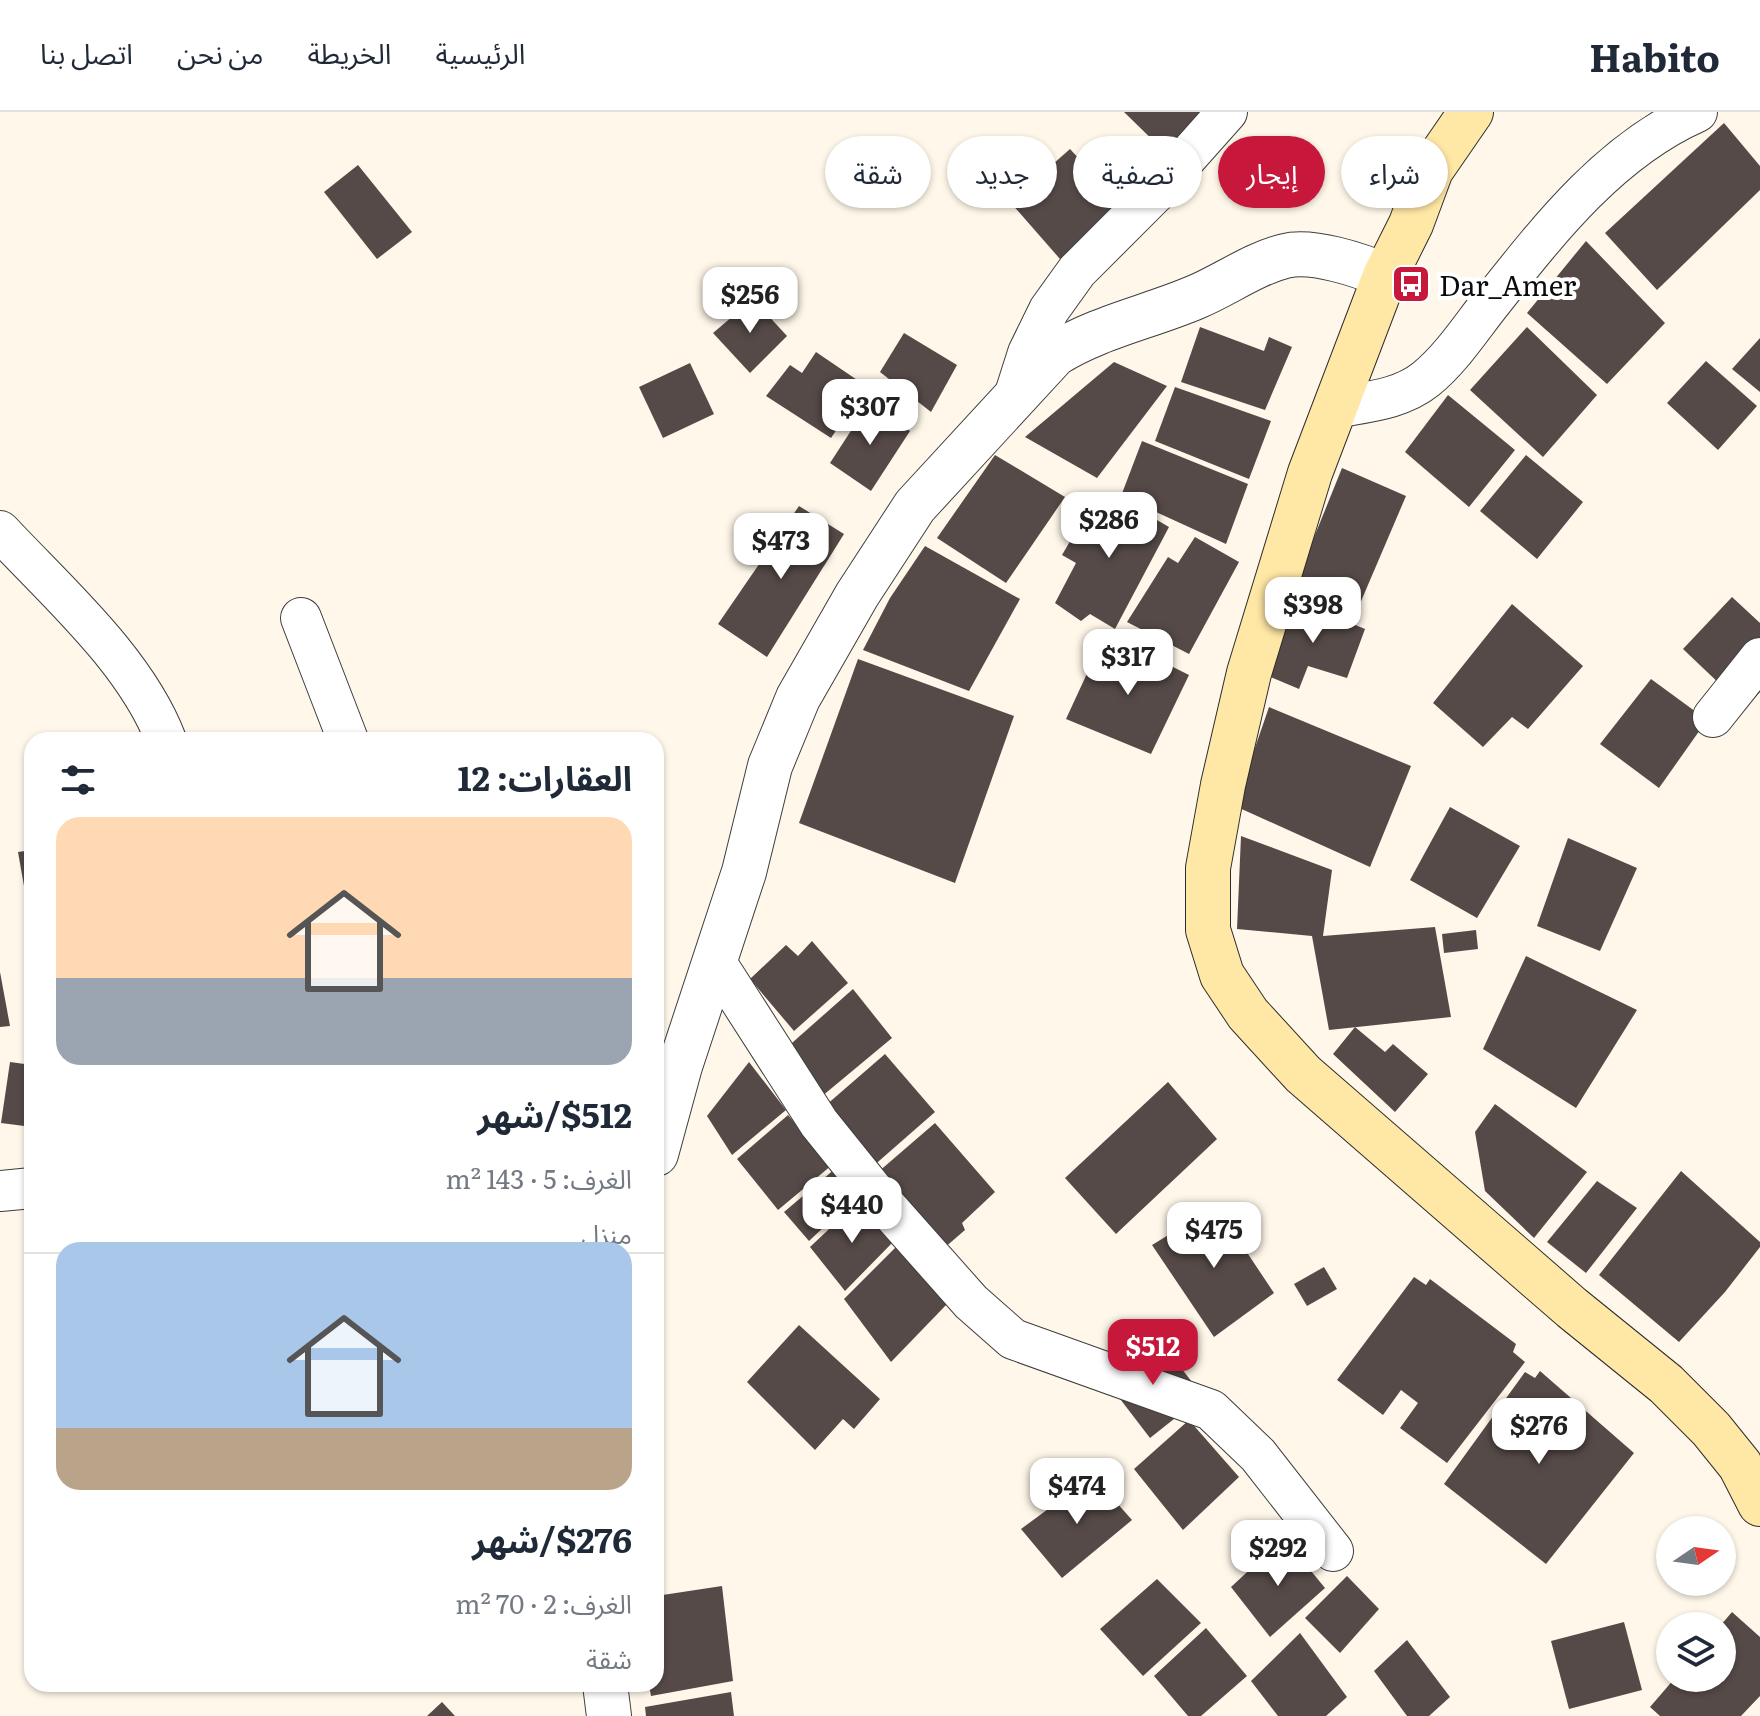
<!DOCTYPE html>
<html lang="ar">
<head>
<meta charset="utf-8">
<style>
  body { margin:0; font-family:Literata,"Noto Sans Arabic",serif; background:#f6f6f7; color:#1f2937; direction:rtl; height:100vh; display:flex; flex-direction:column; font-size:30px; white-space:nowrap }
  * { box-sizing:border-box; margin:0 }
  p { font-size:26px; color:#747a83 }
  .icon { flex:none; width:44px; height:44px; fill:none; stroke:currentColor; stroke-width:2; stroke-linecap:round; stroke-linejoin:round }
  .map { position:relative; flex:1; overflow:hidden; direction:ltr }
  .panel { position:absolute; left:24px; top:620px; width:640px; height:960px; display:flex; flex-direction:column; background:#fff; border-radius:24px; box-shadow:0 2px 6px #0004; direction:rtl }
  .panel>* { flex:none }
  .top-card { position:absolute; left:688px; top:24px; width:760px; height:72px; direction:rtl; display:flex; gap:16px }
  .needle { width:52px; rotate:77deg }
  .fabs { position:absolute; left:1656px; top:1404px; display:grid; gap:16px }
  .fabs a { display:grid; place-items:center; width:80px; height:80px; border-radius:50%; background:#fff; box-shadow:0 2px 6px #0004; font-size:40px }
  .price { position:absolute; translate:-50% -68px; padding:0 18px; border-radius:16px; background:#fff; color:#222; font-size:26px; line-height:52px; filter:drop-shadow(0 2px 4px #0008) }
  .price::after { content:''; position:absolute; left:50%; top:48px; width:24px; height:18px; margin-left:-12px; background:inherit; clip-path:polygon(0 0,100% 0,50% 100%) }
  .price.on { background:#c7173b; color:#fff }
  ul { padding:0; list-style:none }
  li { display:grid; align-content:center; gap:16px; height:424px; padding:0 32px }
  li+li { border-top:2px solid #e0e1e3 }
  li span { display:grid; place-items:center; height:248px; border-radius:24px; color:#555 }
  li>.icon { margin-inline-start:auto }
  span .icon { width:144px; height:144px; fill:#fffc; stroke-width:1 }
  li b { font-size:34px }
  h2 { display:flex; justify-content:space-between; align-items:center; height:96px; padding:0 32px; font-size:34px }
  .tag { padding:0 28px; border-radius:36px; background:#fff; box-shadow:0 2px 6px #0004; font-size:28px; line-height:72px }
  .tag.on { background:#c7173b; color:#fff }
  header { display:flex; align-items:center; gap:48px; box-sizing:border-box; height:112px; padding:0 40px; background:#fff; border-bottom:2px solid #e0e1e3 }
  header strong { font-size:38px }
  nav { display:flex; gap:44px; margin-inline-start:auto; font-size:28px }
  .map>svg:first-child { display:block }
  .building { fill:#554a47 }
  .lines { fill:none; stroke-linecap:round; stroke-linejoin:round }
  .minor-casing { stroke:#3e3e3e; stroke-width:42 }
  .tertiary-casing { stroke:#3e3e3e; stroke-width:46 }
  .secondary-casing { stroke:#2d2d2d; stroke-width:46 }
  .minor { stroke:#fff; stroke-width:40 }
  .tertiary { stroke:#fff; stroke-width:44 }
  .secondary { stroke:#ffe7a5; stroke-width:44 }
  .labels { text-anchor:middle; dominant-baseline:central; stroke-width:8; stroke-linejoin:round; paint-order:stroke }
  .poi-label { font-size:28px; fill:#0b0b0b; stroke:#fff; text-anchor:start }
</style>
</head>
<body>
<header>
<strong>Habito</strong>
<nav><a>الرئيسية</a><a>الخريطة</a><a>من نحن</a><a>اتصل بنا</a></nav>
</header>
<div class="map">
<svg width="1760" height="1604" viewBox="0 0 1760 1604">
  <rect width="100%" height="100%" fill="#fff8ea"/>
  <g class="building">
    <polygon points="1124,0 1199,0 1204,5 1168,43"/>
    <polygon points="1724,11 1760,54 1760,78 1657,178 1605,121"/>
    <polygon points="1070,37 1119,90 1060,147 1010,90"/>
    <polygon points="358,53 412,120 377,147 324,80"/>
    <polygon points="1586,129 1665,211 1607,272 1527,201"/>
    <polygon points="753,187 787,224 750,261 713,221"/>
    <polygon points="1200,215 1264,239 1269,225 1292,235 1265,298 1181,270"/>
    <polygon points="1527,215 1597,283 1543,345 1470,278"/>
    <polygon points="904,221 957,253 931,300 880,260"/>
    <polygon points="1760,226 1760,280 1732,257"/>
    <polygon points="816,240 866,274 831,326 766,284 790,253 802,261"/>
    <polygon points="1706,249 1757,294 1718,338 1667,291"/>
    <polygon points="1114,250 1167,274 1097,366 1025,325"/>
    <polygon points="690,251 714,302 663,326 639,275"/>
    <polygon points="1175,275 1271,309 1249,367 1155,329"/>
    <polygon points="1448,283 1515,338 1469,395 1405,340"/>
    <polygon points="869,291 910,319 871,379 830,351"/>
    <polygon points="1142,329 1248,372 1226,432 1121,384"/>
    <polygon points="995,343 1065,385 1006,471 937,426"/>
    <polygon points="1526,343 1583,390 1537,447 1480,399"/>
    <polygon points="1342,356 1406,384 1353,508 1292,480"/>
    <polygon points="1099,380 1114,394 1119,386 1169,415 1115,517 1090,502 1081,509 1055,491 1076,451 1062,443"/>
    <polygon points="799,394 844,422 767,545 718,512"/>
    <polygon points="1195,425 1239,450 1189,542 1127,510 1168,445 1178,451"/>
    <polygon points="925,434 1020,487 969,579 863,538 890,486"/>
    <polygon points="1732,485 1760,511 1760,580 1745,596 1683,537"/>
    <polygon points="1290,486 1365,517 1347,566 1308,554 1299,577 1266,563"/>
    <polygon points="1512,492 1583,554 1528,617 1512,605 1483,635 1433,591"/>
    <polygon points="1102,529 1124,541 1135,536 1189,563 1151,642 1066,607"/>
    <polygon points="858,547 1014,604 955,771 799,711"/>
    <polygon points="1651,567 1707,608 1659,676 1600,632"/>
    <polygon points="1269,595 1411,654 1370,755 1235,694"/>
    <polygon points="1450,695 1520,734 1477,806 1410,768"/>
    <polygon points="1241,724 1332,758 1323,824 1435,815 1451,905 1329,918 1312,824 1237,817"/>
    <polygon points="1568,726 1637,756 1600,839 1537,814"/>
    <polygon points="32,738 32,808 30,808 18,740"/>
    <polygon points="1476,818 1478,837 1444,841 1442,822"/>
    <polygon points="812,829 848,871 794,919 750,867 786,833 798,844"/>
    <polygon points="1526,844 1637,898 1576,996 1483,937"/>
    <polygon points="0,860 10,914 0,915"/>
    <polygon points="853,877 892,926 821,985 784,938"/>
    <polygon points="1355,915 1385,940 1393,932 1428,962 1395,1000 1333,942"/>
    <polygon points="885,942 935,1000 871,1056 825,994"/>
    <polygon points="10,950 32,953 32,1015 1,1011"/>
    <polygon points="749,950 786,998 732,1043 707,1004"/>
    <polygon points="1168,970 1217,1027 1116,1122 1065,1066"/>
    <polygon points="1495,992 1587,1060 1534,1126 1485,1079 1475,1020"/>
    <polygon points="788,1003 832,1053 778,1098 737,1047"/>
    <polygon points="935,1011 995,1080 962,1111 965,1118 943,1137 877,1061"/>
    <polygon points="836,1056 859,1082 809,1129 784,1100"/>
    <polygon points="1681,1059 1760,1130 1760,1135 1725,1180 1679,1230 1599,1163"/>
    <polygon points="1597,1069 1637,1096 1586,1161 1547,1130"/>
    <polygon points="860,1088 894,1129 845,1179 810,1135"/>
    <polygon points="1216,1094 1274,1181 1214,1225 1152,1133"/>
    <polygon points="896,1135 948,1191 891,1250 844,1187"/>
    <polygon points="1324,1155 1337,1177 1307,1194 1294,1172"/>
    <polygon points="1414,1165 1426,1173 1430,1167 1516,1232 1513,1240 1525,1250 1447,1351 1400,1316 1418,1291 1401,1278 1383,1303 1337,1268"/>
    <polygon points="799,1213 880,1287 854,1317 843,1307 815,1338 747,1270"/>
    <polygon points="1156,1224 1203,1284 1150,1326 1104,1266"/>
    <polygon points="1540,1259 1634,1341 1546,1452 1444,1372 1525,1260 1535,1266"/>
    <polygon points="1189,1308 1239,1365 1183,1418 1134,1357"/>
    <polygon points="1093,1364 1132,1408 1062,1466 1021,1417"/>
    <polygon points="1284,1426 1325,1476 1270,1525 1231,1475"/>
    <polygon points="1347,1464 1379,1497 1340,1541 1305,1506"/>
    <polygon points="1157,1467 1201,1511 1143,1564 1100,1517"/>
    <polygon points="722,1474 733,1569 651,1584 649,1572 656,1572 656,1484"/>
    <polygon points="1732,1500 1760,1525 1760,1584 1741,1604 1660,1604 1650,1595 1675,1566 1722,1566 1722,1514 1720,1514"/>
    <polygon points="1624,1510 1642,1578 1569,1597 1551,1529"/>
    <polygon points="1206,1516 1247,1564 1201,1604 1188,1604 1154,1564"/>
    <polygon points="1300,1521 1347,1585 1326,1604 1278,1604 1251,1569"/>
    <polygon points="1407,1528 1450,1585 1429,1604 1407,1604 1374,1559"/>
    <polygon points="731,1580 734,1604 646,1604 645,1595"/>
    <polygon points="442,1590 455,1604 427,1604"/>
  </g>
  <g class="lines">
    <defs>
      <g id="minor">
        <polyline points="1014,285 1028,241 1049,198 1077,159 1154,82 1227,0"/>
        <path d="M 1334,296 C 1365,290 1400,288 1426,267 C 1452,246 1472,214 1493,188 C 1550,116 1611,38 1697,0"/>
        <path d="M 0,419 C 57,480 136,549 166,628"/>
        <polyline points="301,506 348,628"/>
        <polyline points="1713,605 1760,546"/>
        <polyline points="715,849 819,1011 885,1093 971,1190 1013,1227 1211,1298 1258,1343 1333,1439"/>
        <polyline points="0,1079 32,1076"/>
      </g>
      <g id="tertiary">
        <path d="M 656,1042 L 680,954 L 744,760 L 770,654 L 798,586 L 857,483 L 915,394 L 1055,242 C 1098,215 1149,205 1196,185 C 1225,173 1253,152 1285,144 C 1312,137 1360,153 1385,164"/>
        <polyline points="605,1572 609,1604"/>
      </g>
      <polyline id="secondary" points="1471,0 1431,58 1411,112 1385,164 1310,361 1249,561 1223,673 1208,756 1208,818 1222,863 1248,902 1303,962 1572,1196 1666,1272 1711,1317 1740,1353 1760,1392"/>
    </defs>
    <use href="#minor" class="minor-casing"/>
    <use href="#tertiary" class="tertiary-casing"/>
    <use href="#secondary" class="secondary-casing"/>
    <use href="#minor" class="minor"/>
    <use href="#tertiary" class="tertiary"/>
    <use href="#secondary" class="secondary"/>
  </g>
  <defs>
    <symbol id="bus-square" viewBox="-11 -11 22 22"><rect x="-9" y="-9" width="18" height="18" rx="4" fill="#c7173b" stroke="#fff"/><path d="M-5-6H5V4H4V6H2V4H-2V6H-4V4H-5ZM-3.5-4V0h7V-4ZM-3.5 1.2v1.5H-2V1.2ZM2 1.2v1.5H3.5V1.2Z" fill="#fff"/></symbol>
  </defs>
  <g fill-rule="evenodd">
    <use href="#bus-square" x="1389" y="150" width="44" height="44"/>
  </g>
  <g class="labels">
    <g class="poi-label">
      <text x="1439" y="172">Dar_Amer</text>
    </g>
  </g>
</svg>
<div class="fabs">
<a><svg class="needle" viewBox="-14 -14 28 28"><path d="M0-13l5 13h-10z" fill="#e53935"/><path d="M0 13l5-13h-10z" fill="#747a83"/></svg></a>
<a><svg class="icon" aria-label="layers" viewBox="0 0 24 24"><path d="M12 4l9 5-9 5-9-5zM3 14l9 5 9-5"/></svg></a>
</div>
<b class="price" style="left:750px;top:223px">$256</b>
<b class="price" style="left:870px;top:335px">$307</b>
<b class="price" style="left:1109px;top:448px">$286</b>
<b class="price" style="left:781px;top:469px">$473</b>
<b class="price" style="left:1313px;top:533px">$398</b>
<b class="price" style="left:1128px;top:585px">$317</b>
<b class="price" style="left:852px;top:1133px">$440</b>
<b class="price" style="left:1214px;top:1158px">$475</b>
<b class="price on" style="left:1153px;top:1275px">$512</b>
<b class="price" style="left:1539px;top:1354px">$276</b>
<b class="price" style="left:1077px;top:1414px">$474</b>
<b class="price" style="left:1278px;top:1476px">$292</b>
<div class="top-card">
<a class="tag">شراء</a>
<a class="tag on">إيجار</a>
<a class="tag">تصفية</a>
<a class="tag">جديد</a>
<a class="tag">شقة</a>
</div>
<section class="panel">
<h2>العقارات: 12<svg class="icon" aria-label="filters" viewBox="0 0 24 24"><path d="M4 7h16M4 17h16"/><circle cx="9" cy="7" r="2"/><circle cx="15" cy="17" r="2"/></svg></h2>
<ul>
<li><span style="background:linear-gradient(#ffd9b3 65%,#9aa5b1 0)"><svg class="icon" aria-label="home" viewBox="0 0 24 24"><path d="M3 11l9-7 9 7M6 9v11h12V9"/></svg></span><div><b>$512/شهر</b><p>الغرف: 5 · 143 m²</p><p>منزل</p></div></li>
<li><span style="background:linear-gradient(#a9c7e8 75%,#b9a48a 0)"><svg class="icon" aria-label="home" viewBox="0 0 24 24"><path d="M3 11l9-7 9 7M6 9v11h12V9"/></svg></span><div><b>$276/شهر</b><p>الغرف: 2 · 70 m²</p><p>شقة</p></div></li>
</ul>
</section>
</div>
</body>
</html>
